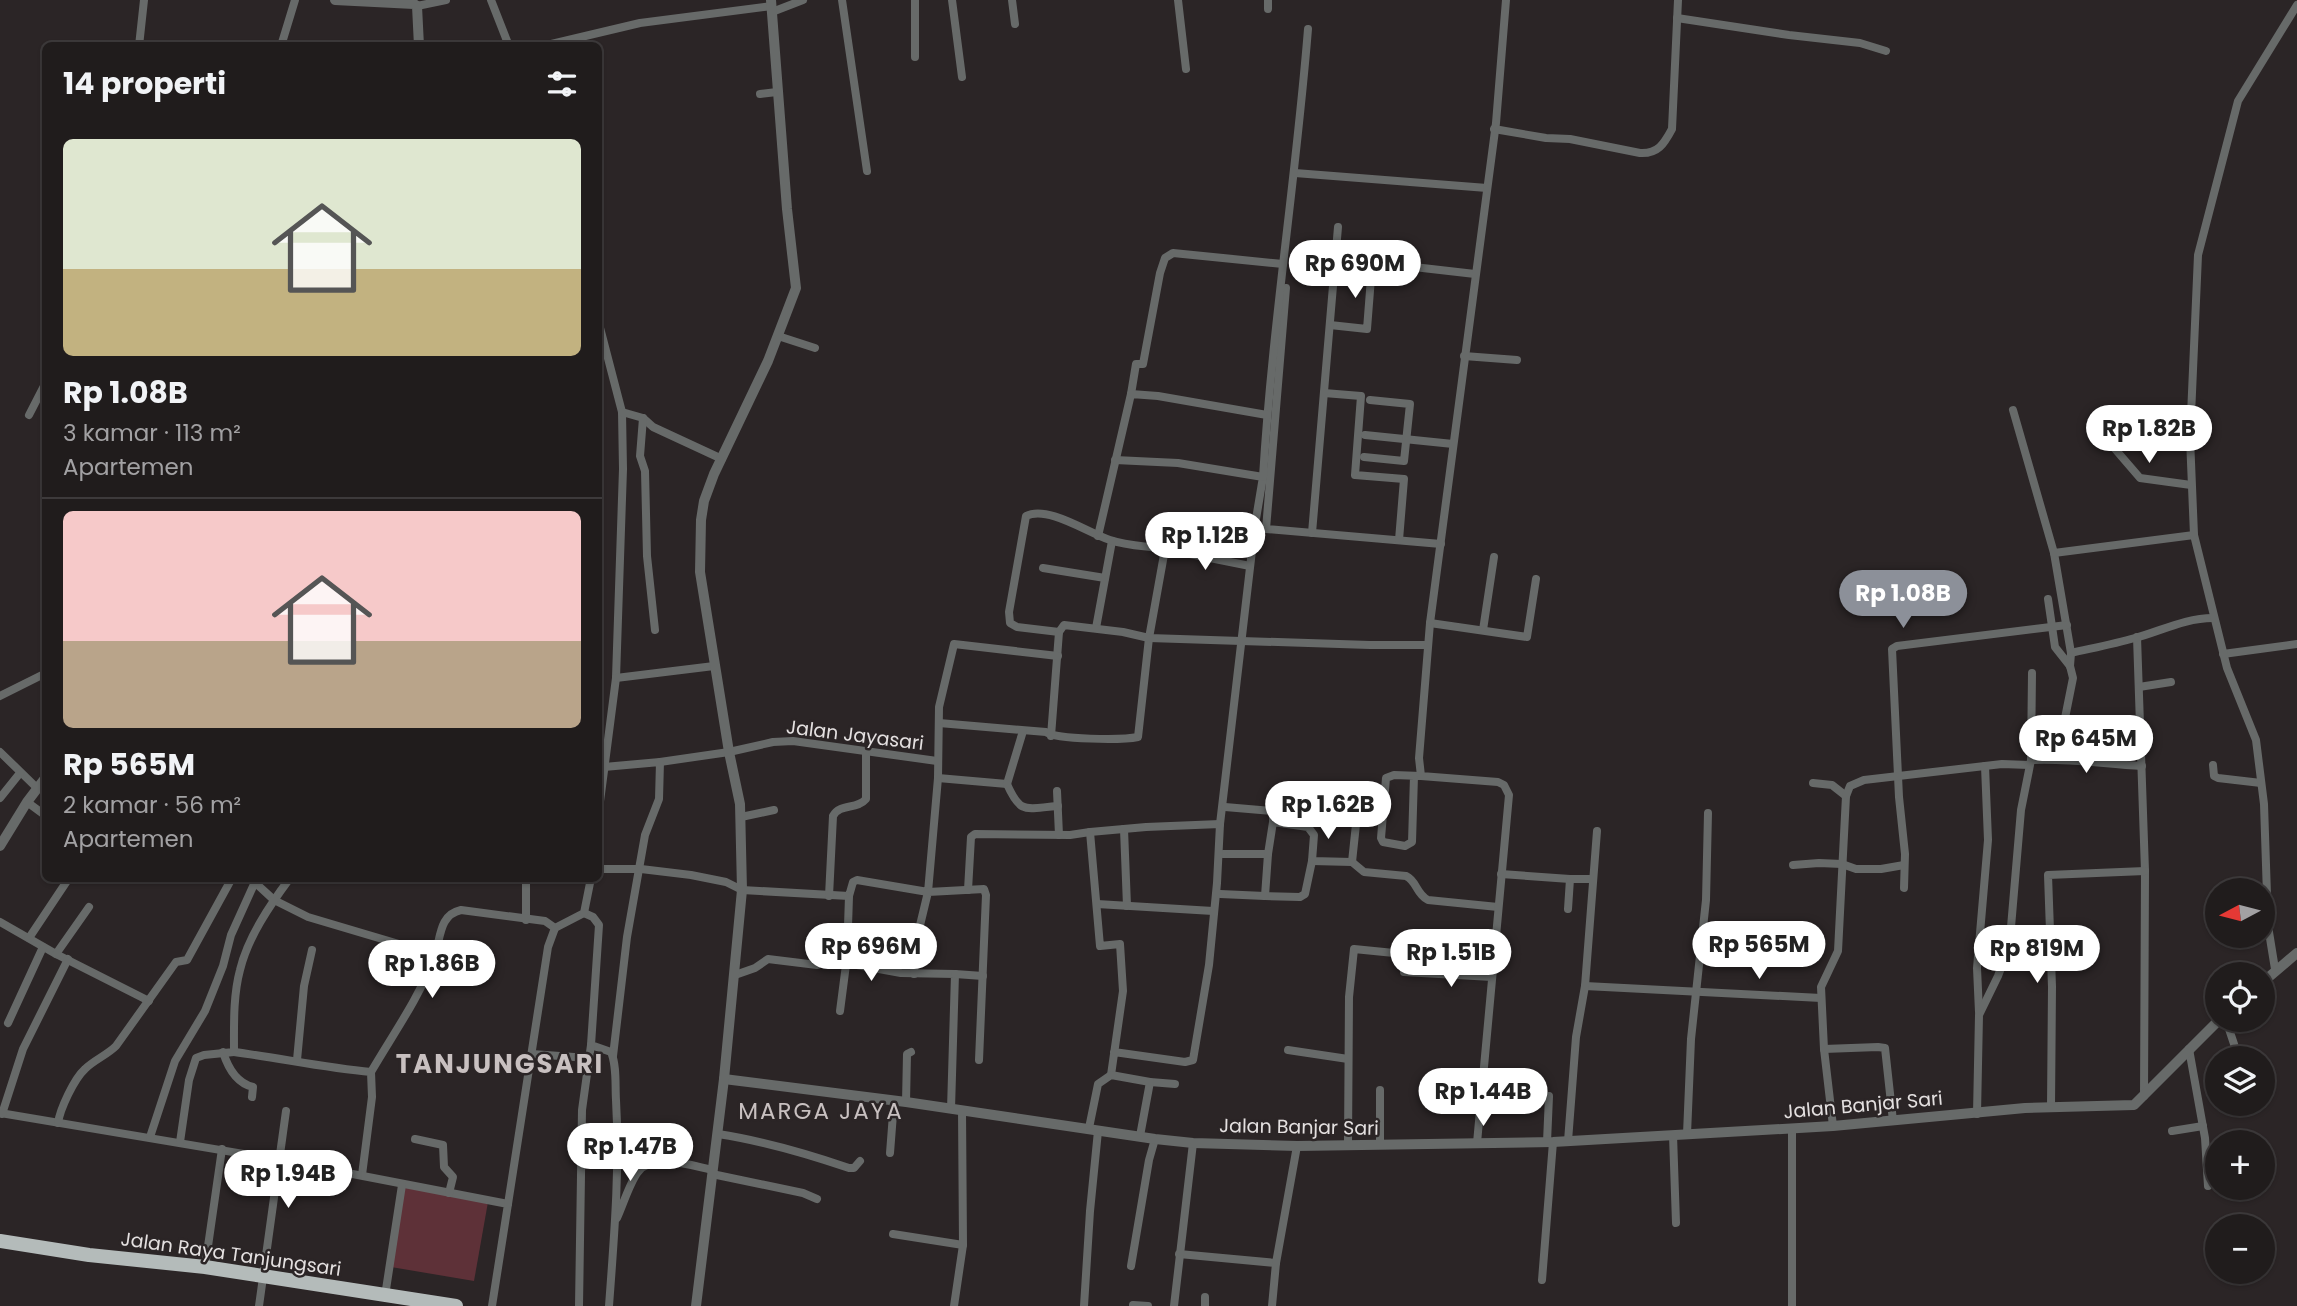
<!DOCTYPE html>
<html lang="id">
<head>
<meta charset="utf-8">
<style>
  body { margin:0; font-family:Poppins,sans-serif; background:#282525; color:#f1f3f6; height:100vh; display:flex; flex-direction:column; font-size:26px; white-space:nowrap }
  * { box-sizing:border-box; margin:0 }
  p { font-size:23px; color:#a2a1a3 }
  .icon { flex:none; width:38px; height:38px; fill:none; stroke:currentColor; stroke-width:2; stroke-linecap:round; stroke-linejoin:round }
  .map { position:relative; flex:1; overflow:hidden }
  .sheet { position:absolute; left:42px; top:42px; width:560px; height:840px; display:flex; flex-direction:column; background:#201c1c; border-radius:10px; box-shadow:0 2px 5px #0004,0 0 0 2px #3d3a3b }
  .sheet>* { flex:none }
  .needle { width:46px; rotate:263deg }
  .controls { position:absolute; left:2205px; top:878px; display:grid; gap:14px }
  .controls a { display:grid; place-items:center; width:70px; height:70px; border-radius:50%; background:#201c1c; box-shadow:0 2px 5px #0004,0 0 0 2px #3d3a3b; font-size:35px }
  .price { position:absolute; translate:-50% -60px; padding:0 16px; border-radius:24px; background:#fff; color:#222; font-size:23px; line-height:46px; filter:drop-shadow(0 2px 4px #0008) }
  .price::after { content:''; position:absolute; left:50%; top:42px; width:21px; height:16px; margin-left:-10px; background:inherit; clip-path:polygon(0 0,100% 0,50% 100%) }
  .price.on { background:#8c9099; color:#fff }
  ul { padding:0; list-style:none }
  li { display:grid; align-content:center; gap:14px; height:371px; padding:0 21px }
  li+li { border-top:2px solid #3d3a3b }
  li span { display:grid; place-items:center; height:217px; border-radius:10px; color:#555 }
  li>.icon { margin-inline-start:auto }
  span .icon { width:126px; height:126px; fill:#fffc; stroke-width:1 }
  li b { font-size:30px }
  h2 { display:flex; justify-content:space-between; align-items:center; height:84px; padding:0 21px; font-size:30px }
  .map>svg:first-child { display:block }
  .green { fill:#5e3138 }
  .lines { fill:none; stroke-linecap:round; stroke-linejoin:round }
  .minor { stroke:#676a69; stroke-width:8 }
  .tertiary { stroke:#676a69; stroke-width:10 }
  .trunk { stroke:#b4bbba; stroke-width:14 }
  .labels { text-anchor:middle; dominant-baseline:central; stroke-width:5; stroke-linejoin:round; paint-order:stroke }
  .street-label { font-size:19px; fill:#e4e0e0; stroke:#2b2526 }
  .quarter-label { font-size:23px; letter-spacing:2px; fill:#c8c0c0; stroke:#2b2526 }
  .district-label { font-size:26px; font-weight:bold; letter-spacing:2px; fill:#c8c0c0; stroke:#2b2526 }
</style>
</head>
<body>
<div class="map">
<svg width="2297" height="1306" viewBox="0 0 2297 1306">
  <rect width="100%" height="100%" fill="#2b2526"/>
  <polygon class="green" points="404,1187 488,1202 474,1281 391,1267"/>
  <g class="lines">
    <g class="minor">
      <polyline points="491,0 509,46"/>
      <polyline points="842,0 867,171"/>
      <polyline points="915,0 915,57"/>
      <polyline points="952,0 962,77"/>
      <polyline points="1012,0 1015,24"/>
      <polyline points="1178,0 1186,69"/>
      <polyline points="417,6 446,0"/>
      <polyline points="1268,9 1268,0"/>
      <polyline points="772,12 803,0"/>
      <polyline points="1677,18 1789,35 1860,43 1886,51"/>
      <polyline points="139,46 144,0"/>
      <polyline points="281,46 295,0"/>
      <polyline points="543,46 640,23 772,6"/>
      <polyline points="760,94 777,92"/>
      <path d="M 1494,129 L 1546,138 L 1570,139 L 1640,153 C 1658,154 1664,144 1672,129 L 1678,0"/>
      <polyline points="1295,173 1487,188"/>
      <polyline points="1379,263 1475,274"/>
      <polyline points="1286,288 1266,529 1441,544"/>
      <polyline points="598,320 622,412 623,469 616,678 598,817"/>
      <polyline points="1330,325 1367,329 1372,265"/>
      <polyline points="778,336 815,348"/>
      <polyline points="1464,356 1517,360"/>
      <polyline points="1324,393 1361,396 1355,475 1404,479 1399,540"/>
      <polyline points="1131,394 1136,364 1143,364 1160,273 1165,258 1173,253 1283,264"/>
      <polyline points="2013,410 2054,553 2071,653 2070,666"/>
      <polyline points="622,412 643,418 653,427 722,459"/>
      <polyline points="29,415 46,382"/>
      <polyline points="643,418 640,456 645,471 647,556 655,630"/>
      <polyline points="1365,435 1453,444"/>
      <polyline points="2109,442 2140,478 2191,485"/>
      <polyline points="1364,457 1404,461 1410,404 1370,400"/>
      <polyline points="1115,460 1178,463 1263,477 1255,525 1220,824"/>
      <path d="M 1263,477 C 1272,327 1296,179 1308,29"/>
      <polyline points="1312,533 1338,227"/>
      <polyline points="1098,536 1131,394 1158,396 1267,415"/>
      <polyline points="1165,549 1250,566"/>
      <polyline points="2054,553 2194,535"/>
      <polyline points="1043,568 1105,578"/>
      <polyline points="2048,599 2055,647 2070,666 2073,678 2057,758"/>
      <polyline points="1430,623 1527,637 1536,579"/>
      <polyline points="1096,628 1112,541"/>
      <polyline points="1483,630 1494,557"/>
      <polyline points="2137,637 2145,871 2144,1096"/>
      <path d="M 2071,653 C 2093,648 2114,644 2135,638 C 2161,631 2185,618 2213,618"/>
      <polyline points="2223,654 2297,644"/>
      <polyline points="616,678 714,666"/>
      <polyline points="2139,687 2171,682"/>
      <polyline points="0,696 46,673"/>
      <path d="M 939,723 L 1046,732 C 1057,740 1123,740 1138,737 L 1149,638 L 1165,549 C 1147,546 1127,546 1110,540 C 1088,533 1048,505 1026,516 L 1009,612 L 1010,623 L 1017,627 L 1059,632"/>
      <polyline points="1051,736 1059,632 1064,625 1123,632 1149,638 1370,645 1428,645"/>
      <polyline points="0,752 37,788"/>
      <path d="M 2031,760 C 2068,758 2104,764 2142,766"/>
      <polyline points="660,762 729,752 773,742 793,741 937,761"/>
      <polyline points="2213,765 2214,776 2218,778 2261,783"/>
      <polyline points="604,767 660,762 659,799 645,835 627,937 613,1056"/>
      <polyline points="1414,776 1412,842 1405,846 1383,842 1381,838 1386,778 1394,775 1421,776"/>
      <polyline points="938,778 1007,784 1023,731"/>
      <polyline points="1813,783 1832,785 1846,796"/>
      <path d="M 1007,784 C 1021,816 1027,808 1058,806"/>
      <polyline points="1057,791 1059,835"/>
      <polyline points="0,798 20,773"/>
      <polyline points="27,802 46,816"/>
      <polyline points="1225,807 1273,811 1273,822"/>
      <polyline points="741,817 774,810"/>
      <polyline points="1124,829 1127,906"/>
      <polyline points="1223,854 1268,854 1265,896 1300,897 1305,894 1312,861"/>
      <path d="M 1268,854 L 1273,822 L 1308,827 L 1314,835 L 1312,861 L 1352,862 L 1364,872 L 1406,876 C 1417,881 1416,894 1428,900 L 1498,907"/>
      <polyline points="1352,862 1359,796"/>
      <polyline points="1793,865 1819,863 1842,864 1856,869 1881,869 1904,865"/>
      <polyline points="598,869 641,869 691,875 726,882 742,890 849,896 853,882 857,880 928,892 938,778 939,707 954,644 1058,656"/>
      <polyline points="1501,874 1570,879 1568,909"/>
      <polyline points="250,878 274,900 308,917 436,955"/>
      <polyline points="1570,879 1593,879"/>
      <polyline points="1904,888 1905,854 1899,797 1892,649 1897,646 2067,625"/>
      <polyline points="968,890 971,837 975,834 1070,835 1090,832"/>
      <polyline points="1220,894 1265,896"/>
      <path d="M 829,896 L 833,816 C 840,803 857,810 866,799 L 866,751"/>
      <polyline points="1097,904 1213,911"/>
      <path d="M 584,913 L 593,917 L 599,925 L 591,1045 L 611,1052 C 617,1066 615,1085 616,1100 C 620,1169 614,1238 609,1306"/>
      <polyline points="526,920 526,878"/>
      <polyline points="0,922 56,954 149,1001"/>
      <polyline points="29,938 69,878"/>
      <polyline points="56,954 89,907"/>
      <polyline points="846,963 901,973 955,974 951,1109"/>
      <polyline points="2275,969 2268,926 2264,804 2256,740 2227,668 2194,535 2190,438 2198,255 2238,101 2297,5"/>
      <polyline points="914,974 915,946 928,892 984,889 986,895 979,1060"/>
      <polyline points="955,974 983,976"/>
      <polyline points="735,975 755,968 768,959 817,965"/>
      <polyline points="1585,986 1821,998"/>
      <polyline points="840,1011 847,957 849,896"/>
      <polyline points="1979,1012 1977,968 1988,840 1985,766"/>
      <polyline points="2226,1020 2239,1059"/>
      <polyline points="8,1023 43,947"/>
      <polyline points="1824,1049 1878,1047 1885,1048 1893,1121"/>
      <polyline points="2189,1049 2205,1138 2208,1186"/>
      <polyline points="1288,1050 1348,1059"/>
      <path d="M 223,1052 C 228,1068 236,1083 253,1087 L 252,1097"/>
      <path d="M 234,1052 C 280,1058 325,1068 371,1072 L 372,1097 L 362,1175"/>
      <polyline points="532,1054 588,1058"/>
      <polyline points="297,1060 304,986 312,950"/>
      <path d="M 371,1072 C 393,1034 418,1000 434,958 C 441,940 438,915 461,910 L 545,921 L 555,928"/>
      <polyline points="1111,1075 1123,991 1120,944 1100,946 1090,832 1146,827 1220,824 1217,883 1209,965 1193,1060 1185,1062 1114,1052"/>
      <polyline points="1380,1090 1380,1145"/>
      <polyline points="906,1102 907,1054 911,1052"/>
      <polyline points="2051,1107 2052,987 2048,875 2145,871"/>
      <polyline points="0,1113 280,1160 508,1204 492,1306"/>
      <polyline points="2,1114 23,1049 68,959"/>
      <polyline points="1977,1114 1979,1015 1998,976 2007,952 2011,927 2021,810 2031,760 2032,673"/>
      <path d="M 58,1123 C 60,1109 74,1079 85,1069 C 94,1060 107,1055 116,1046 L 176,962 L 187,960 L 232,878"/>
      <polyline points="1833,1126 1824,1049 1821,987 1838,951 1846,796 1850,786 1864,780 2002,764 2029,765"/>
      <polyline points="1089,1128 1098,1084 1111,1075 1150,1082 1175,1084"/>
      <polyline points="2172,1131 2203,1126"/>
      <path d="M 718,1134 C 764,1141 805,1153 849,1168 L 854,1168 L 860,1161"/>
      <polyline points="1687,1134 1691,1039 1706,900 1708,813"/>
      <polyline points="1673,1135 1676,1223"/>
      <polyline points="1140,1136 1150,1082"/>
      <polyline points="150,1137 175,1061 205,1011 223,966 231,935 255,882"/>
      <polyline points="415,1139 443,1145 444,1167 453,1177 449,1193"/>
      <polyline points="1568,1141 1576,1037 1585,986 1597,831"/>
      <path d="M 180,1142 L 189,1080 L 196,1058 L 204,1055 L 234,1052 C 234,1025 233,996 240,970 C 248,937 270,905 290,878"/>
      <polyline points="1547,1142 1549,1096"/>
      <polyline points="1477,1143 1509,795 1504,785 1498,782 1421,776 1419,758 1430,623 1496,123 1506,0"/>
      <polyline points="1348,1144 1349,997 1354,949 1404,954 1404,972 1492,977"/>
      <polyline points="890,1153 894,1101"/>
      <polyline points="712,1174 803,1193 817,1199"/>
      <polyline points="508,1204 548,947 555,928 584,913 591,878"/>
      <path d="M 617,1218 C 623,1205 630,1182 638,1172 C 653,1152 693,1166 713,1170"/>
      <polyline points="893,1234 963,1245"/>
      <polyline points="1179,1254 1276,1263"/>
      <polyline points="1131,1266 1149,1160 1155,1139"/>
      <polyline points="205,1267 222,1149"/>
      <polyline points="1542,1280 1553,1142"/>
      <polyline points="385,1296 402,1185"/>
      <polyline points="1133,1305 1148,1306"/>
      <polyline points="259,1306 286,1111"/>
      <polyline points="579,1306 582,1110 591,1045"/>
      <polyline points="954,1306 963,1245 962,1110"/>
      <polyline points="1084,1306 1090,1211 1098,1131"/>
      <polyline points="1174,1306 1193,1143"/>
      <polyline points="1205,1306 1205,1297"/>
      <polyline points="1272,1306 1276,1263 1297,1146"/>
      <polyline points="1792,1306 1792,1129"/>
    </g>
    <g class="tertiary">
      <polyline points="335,0 414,4 417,6 419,46"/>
      <polyline points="0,846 27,802 46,777"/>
      <polyline points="2263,982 2297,953"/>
      <polyline points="724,1079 906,1102 1155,1139 1193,1143 1297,1146 1553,1142 1833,1126 2025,1108 2134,1105 2219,1020"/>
      <polyline points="696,1306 724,1079 742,890 740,804 729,752 700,572 701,520 704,501 714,474 768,361 796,288 787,209 771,0"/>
    </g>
    <polyline class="trunk" points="0,1241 89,1255 205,1267 456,1306"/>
  </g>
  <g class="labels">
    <g class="street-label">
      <text transform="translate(855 735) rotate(7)">Jalan Jayasari</text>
      <text transform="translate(1863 1105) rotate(-5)">Jalan Banjar Sari</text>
      <text transform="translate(1299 1127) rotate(1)">Jalan Banjar Sari</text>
      <text transform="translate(231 1254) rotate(8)">Jalan Raya Tanjungsari</text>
    </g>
    <g class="quarter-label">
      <text x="821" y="1111">MARGA JAYA</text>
    </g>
    <g class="district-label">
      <text x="500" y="1064">TANJUNGSARI</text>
    </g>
  </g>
</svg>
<div class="controls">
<a><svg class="needle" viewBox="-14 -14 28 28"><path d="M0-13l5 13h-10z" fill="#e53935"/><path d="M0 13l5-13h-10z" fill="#a2a1a3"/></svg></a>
<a><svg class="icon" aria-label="locate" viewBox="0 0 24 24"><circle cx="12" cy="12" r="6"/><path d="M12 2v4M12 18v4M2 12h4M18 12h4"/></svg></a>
<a><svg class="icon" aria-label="layers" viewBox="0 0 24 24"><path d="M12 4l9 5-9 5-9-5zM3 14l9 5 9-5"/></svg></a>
<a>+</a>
<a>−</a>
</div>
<b class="price" style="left:1355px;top:300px">Rp 690M</b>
<b class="price" style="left:2149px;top:465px">Rp 1.82B</b>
<b class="price" style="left:1205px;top:572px">Rp 1.12B</b>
<b class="price on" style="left:1903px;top:630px">Rp 1.08B</b>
<b class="price" style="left:2086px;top:775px">Rp 645M</b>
<b class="price" style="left:1328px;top:841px">Rp 1.62B</b>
<b class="price" style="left:1759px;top:981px">Rp 565M</b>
<b class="price" style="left:871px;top:983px">Rp 696M</b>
<b class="price" style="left:2037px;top:985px">Rp 819M</b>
<b class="price" style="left:1451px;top:989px">Rp 1.51B</b>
<b class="price" style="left:432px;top:1000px">Rp 1.86B</b>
<b class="price" style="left:1483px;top:1128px">Rp 1.44B</b>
<b class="price" style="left:630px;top:1183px">Rp 1.47B</b>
<b class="price" style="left:288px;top:1210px">Rp 1.94B</b>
<section class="sheet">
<h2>14 properti<svg class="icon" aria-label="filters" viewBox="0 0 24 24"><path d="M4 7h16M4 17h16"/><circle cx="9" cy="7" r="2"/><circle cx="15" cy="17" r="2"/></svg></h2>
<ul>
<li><span style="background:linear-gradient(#dfe7d0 60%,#c2b280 0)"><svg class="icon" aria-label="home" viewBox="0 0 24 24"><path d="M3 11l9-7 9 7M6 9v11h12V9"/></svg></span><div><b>Rp 1.08B</b><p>3 kamar · 113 m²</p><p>Apartemen</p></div></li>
<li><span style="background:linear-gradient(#f6c9c9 60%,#b9a48a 0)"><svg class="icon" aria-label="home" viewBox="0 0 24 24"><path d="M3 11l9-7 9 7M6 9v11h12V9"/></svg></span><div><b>Rp 565M</b><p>2 kamar · 56 m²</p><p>Apartemen</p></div></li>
</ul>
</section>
</div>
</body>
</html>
